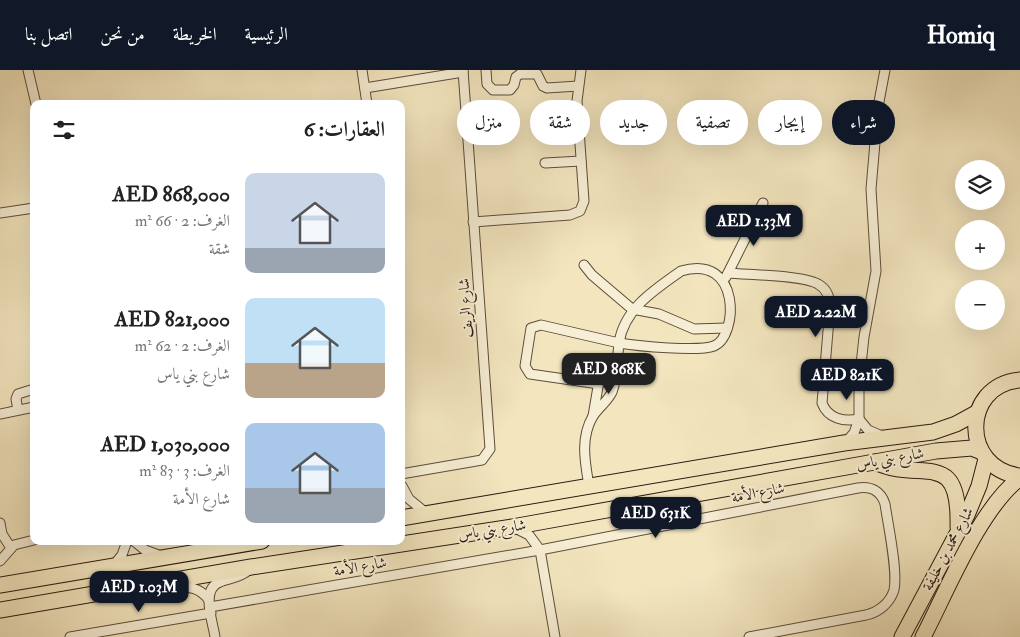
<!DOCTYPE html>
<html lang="ar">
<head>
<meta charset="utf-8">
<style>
  body { margin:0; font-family:"IM FELL Double Pica",Amiri,serif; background:#f2f2f2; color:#222; direction:rtl; height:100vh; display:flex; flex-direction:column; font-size:19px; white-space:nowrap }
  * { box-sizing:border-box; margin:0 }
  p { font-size:16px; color:#767676 }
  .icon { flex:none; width:28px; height:28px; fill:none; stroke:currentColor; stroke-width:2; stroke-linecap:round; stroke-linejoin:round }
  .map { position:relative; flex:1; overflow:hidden; direction:ltr }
  .drawer { position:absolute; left:30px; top:30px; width:375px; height:445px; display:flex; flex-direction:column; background:#fff; border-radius:10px; box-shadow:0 5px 20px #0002; direction:rtl }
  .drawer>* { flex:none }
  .top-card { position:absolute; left:420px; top:30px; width:475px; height:45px; direction:rtl; display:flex; gap:10px }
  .tools { position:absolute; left:955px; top:90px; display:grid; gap:10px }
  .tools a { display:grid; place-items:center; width:50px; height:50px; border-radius:50%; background:#fff; box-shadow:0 5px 20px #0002; font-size:25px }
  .price { position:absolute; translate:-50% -42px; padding:0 11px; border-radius:10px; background:#111827; color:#fff; font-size:16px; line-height:32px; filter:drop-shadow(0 1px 2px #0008) }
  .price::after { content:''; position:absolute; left:50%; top:30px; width:15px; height:11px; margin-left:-8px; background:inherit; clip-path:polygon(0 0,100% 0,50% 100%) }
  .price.active { background:#222; color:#fff }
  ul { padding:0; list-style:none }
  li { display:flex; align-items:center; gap:15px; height:125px; padding:0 20px }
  li span { display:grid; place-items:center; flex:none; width:140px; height:100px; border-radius:10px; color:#555 }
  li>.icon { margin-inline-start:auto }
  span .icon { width:60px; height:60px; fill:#fffc; stroke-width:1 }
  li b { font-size:21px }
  h2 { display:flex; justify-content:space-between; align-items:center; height:60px; padding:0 20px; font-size:21px }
  .pill { padding:0 18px; border-radius:22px; background:#fff; box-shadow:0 5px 20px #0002; font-size:18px; line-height:45px }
  .pill.active { background:#111827; color:#fff }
  header { display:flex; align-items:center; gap:30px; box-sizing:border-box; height:70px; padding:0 25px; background:#111827; color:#fff }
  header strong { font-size:24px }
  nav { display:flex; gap:28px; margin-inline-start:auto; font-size:18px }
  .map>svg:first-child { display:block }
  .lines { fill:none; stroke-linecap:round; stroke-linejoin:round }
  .minor-casing { stroke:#5e4c3c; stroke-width:11 }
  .primary-casing { stroke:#2d1910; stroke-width:17 }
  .trunk-casing { stroke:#2d1910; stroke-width:17 }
  .minor { stroke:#f7efd5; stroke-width:9 }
  .primary { stroke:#f3e6bf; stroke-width:15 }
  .trunk { stroke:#f3e6bf; stroke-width:15 }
  .labels { text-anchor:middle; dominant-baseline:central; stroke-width:4; stroke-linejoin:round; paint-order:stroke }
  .street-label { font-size:15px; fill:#2d1910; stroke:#f7efd5 }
</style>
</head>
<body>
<header>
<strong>Homiq</strong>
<nav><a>الرئيسية</a><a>الخريطة</a><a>من نحن</a><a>اتصل بنا</a></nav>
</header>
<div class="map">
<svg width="1020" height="567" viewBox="0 0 1020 567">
  <rect width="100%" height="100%" fill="#f3e6bf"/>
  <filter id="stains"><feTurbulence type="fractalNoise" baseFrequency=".004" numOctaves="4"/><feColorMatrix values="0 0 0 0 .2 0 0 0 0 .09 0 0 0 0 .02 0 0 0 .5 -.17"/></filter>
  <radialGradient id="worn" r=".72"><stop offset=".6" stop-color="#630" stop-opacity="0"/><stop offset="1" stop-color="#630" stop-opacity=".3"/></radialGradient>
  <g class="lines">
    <defs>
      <g id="minor">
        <polyline points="28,0 36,34"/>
        <polyline points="362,0 367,34"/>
        <polyline points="486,0 487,14 493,20 510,20 514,15 516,7 520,4 537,4 543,16 547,18 578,16"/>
        <polyline points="365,18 463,2"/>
        <polyline points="545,93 581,91"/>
        <polyline points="0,143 34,138"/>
        <polyline points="473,152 570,145 580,141 584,131 577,31 581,0"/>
        <polyline points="584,195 592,205 632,239 659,244 694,259 726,258"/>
        <path d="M 728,203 C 748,205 803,205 818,214 C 827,219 830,227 830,237 L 822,333 C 828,349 844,352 859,349"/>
        <polyline points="726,207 763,133"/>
        <polyline points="18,340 16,329 18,324 34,319"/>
        <polyline points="0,344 34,337"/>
        <polyline points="593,346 601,299"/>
        <polyline points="859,349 868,360 882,366"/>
        <polyline points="845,373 854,363 859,349 859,313 864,267 876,201 871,119 878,37 885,0"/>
        <polyline points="401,404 482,390 490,379 463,0"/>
        <polyline points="402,416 409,429 426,443"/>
        <path d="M 589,416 C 585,392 580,368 593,346 C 599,337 607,332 612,322 C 618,307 617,289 619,273 C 624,239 654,220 681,201 C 742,183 738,267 714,276 C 698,282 638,276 619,273 L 541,255 L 531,258 L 525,296 L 530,304 L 599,314"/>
        <polyline points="0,453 2,464 11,478"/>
        <polyline points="515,458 529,465 540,480 555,567"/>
        <polyline points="134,471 145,480 161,486"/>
        <polyline points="0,491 14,475 34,470"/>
        <polyline points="113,496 122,485 127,471"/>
        <path d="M 169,517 C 186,517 198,515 209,530"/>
        <path d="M 210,537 L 540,480 L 858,418 C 871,416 881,421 885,434 C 888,455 898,501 894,520 C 890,533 879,542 866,545 L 749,567"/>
        <polyline points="70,567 211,543"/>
        <path d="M 215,567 C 213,552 200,519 220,512 C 230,508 240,508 249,500"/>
      </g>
      <g id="primary">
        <polyline points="401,448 844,373 933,362 956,354 978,342"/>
        <polyline points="0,515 262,471"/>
        <polyline points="0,540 251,497 512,457 936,381 972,378 982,382"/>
      </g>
      <g id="trunk">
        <path d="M 1020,310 C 961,315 961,399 1020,406"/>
        <path d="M 875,392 C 922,414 960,376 958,457"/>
        <polyline points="902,567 967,445 979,416 986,389"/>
        <path d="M 923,567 C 947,521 980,438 1020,408"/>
      </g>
    </defs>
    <use href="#minor" class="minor-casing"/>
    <use href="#primary" class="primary-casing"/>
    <use href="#trunk" class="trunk-casing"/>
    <use href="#minor" class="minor"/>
    <use href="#primary" class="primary"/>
    <use href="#trunk" class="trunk"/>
  </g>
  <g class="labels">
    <g class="street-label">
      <text transform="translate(466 238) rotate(-94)">شارع الريف</text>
      <text transform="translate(890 389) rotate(-10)">شارع بني ياس</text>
      <text transform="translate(758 423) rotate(-11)">شارع الأمة</text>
      <text transform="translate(492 460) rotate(-9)">شارع بني ياس</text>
      <text transform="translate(948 479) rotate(-62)">شارع محمد بن خليفة</text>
      <text transform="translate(360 497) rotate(-10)">شارع الأمة</text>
    </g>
  </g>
  <rect width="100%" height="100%" filter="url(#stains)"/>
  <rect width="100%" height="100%" fill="url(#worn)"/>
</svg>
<div class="tools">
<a><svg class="icon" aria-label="layers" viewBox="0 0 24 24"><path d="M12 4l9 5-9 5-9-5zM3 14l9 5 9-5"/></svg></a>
<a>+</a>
<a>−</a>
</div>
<b class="price" style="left:754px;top:177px">AED 1.33M</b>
<b class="price" style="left:816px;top:268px">AED 2.22M</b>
<b class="price active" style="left:609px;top:325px">AED 868K</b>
<b class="price" style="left:847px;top:331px">AED 821K</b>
<b class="price" style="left:656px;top:469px">AED 631K</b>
<b class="price" style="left:139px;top:543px">AED 1.03M</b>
<div class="top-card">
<a class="pill active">شراء</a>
<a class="pill">إيجار</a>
<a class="pill">تصفية</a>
<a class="pill">جديد</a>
<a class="pill">شقة</a>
<a class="pill">منزل</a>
</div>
<section class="drawer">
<h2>العقارات: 6<svg class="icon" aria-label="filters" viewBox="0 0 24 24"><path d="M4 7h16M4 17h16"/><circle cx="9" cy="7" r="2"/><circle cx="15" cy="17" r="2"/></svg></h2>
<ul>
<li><span style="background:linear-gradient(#c9d6e8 75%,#9aa5b1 0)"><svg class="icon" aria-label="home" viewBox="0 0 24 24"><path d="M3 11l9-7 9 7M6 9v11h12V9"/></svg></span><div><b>AED 868,000</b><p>الغرف: 2 · 66 m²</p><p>شقة</p></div></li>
<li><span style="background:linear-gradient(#bfe0f5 65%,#b9a48a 0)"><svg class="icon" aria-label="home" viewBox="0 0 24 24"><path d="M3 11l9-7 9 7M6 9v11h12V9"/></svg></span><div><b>AED 821,000</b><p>الغرف: 2 · 62 m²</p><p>شارع بني ياس</p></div></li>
<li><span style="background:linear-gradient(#a9c7e8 65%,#9aa5b1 0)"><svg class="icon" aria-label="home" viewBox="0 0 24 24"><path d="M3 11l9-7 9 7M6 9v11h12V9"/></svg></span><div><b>AED 1,030,000</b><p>الغرف: 3 · 83 m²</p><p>شارع الأمة</p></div></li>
</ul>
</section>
</div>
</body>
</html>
